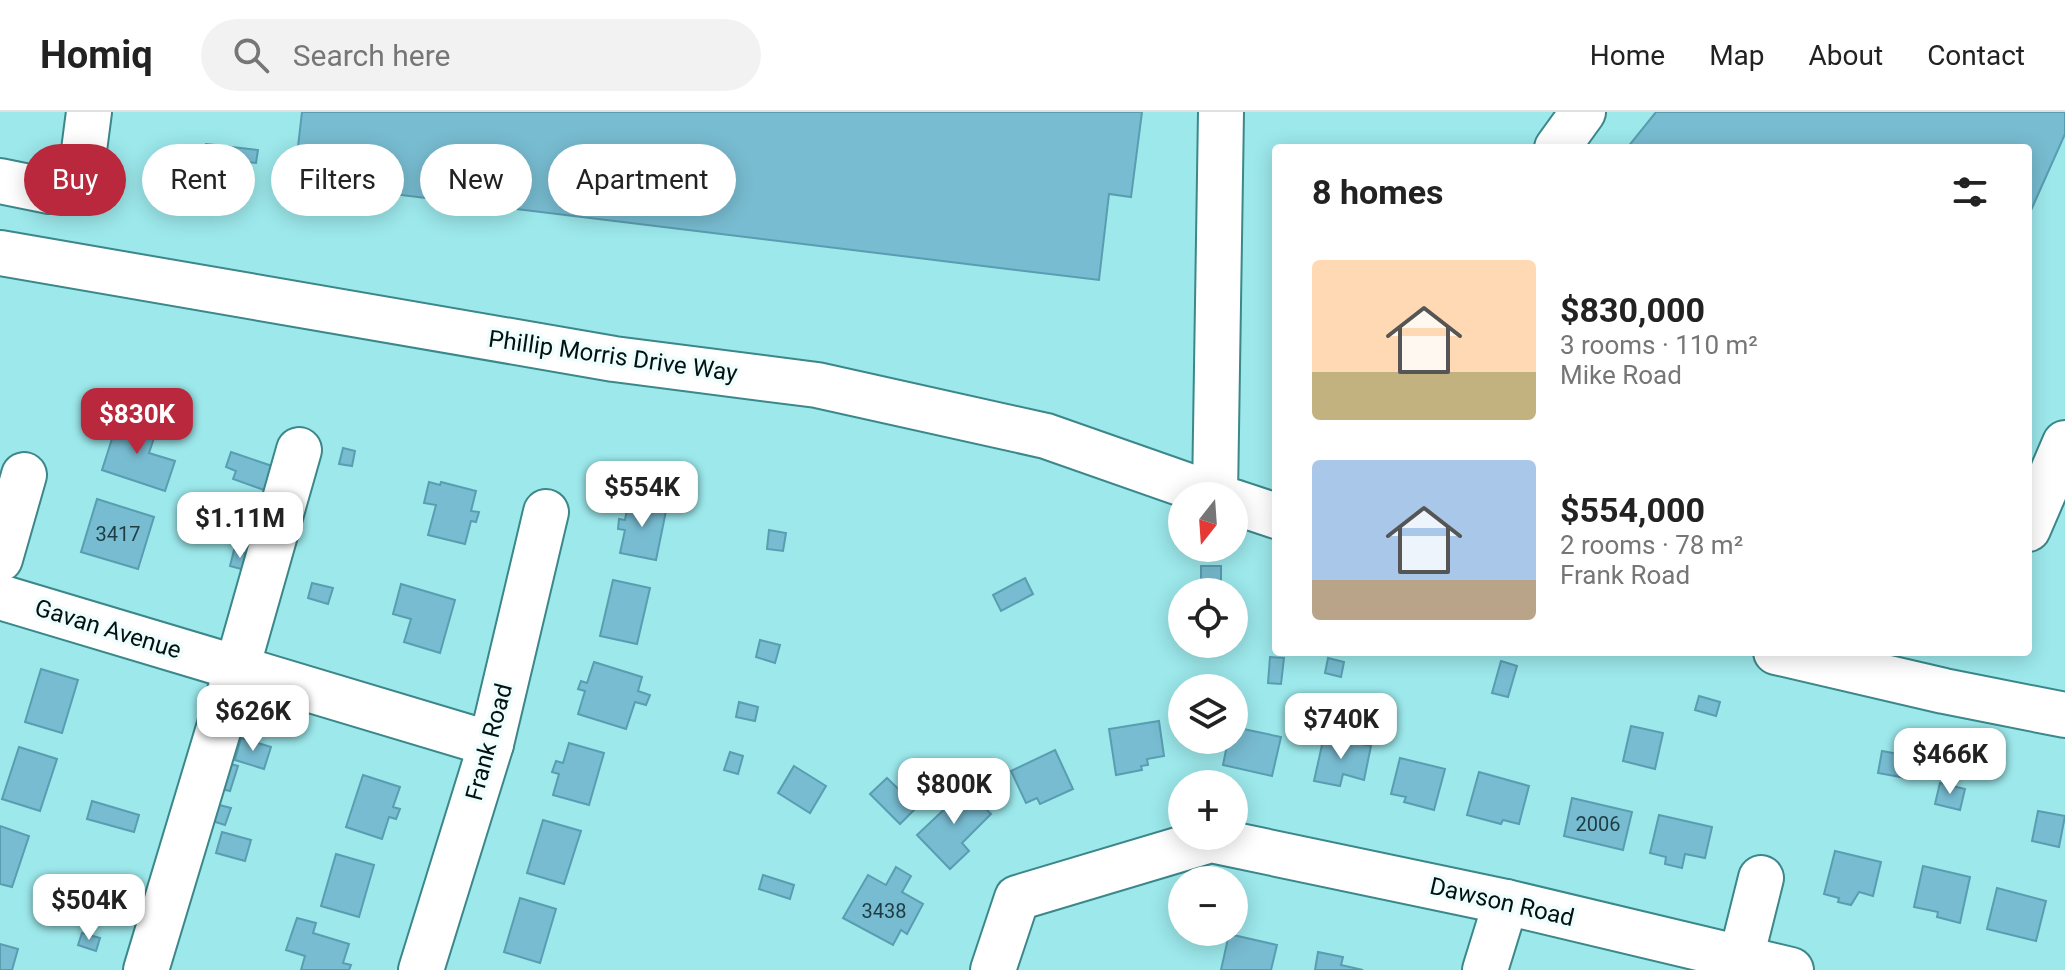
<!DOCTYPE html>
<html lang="en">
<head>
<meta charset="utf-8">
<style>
  body { margin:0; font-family:Roboto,sans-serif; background:#f2f2f2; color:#222; height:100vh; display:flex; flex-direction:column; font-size:30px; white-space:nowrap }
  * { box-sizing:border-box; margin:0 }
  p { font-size:26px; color:#767676 }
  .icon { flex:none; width:44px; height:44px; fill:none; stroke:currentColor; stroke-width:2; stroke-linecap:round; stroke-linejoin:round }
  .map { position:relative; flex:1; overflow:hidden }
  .side { position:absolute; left:1272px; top:32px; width:760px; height:512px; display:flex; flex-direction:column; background:#fff; border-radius:8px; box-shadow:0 4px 20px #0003 }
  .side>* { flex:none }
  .guide { position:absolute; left:24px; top:32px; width:760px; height:72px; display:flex; gap:16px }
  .needle { width:52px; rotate:197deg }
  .fabs { position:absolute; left:1168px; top:370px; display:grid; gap:16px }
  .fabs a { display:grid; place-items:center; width:80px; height:80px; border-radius:50%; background:#fff; box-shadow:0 4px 20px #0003; font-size:40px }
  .price { position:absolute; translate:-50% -68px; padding:0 18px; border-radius:16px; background:#fff; color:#222; font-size:26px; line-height:52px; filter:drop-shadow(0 2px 4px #0008) }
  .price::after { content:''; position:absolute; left:50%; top:48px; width:24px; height:18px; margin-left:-12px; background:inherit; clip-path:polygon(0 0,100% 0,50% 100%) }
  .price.active { background:#ba283e; color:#fff }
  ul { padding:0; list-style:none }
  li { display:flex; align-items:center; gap:24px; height:200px; padding:0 40px }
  li span { display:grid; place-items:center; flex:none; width:224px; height:160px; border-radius:8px; color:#555 }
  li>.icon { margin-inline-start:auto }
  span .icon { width:96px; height:96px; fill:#fffc; stroke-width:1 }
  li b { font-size:34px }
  h2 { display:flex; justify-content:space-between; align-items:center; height:96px; padding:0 40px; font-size:34px }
  .pill { padding:0 28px; border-radius:36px; background:#fff; box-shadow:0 4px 20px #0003; font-size:28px; line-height:72px }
  .pill.active { background:#ba283e; color:#fff }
  header { display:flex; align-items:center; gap:48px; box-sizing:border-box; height:112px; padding:0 40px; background:#fff; border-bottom:2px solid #e0e0e0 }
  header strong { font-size:38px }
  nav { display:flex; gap:44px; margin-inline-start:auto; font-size:28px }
  .search { width:560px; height:72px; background:#f2f2f2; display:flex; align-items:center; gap:20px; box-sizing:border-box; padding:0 28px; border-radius:44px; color:#767676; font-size:30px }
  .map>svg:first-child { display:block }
  .building { fill:#78bcd1; stroke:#599db1; stroke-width:2 }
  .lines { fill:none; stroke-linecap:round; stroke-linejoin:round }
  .minor-casing { stroke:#3b878a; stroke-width:48 }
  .minor { stroke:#fff; stroke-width:44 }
  .labels { text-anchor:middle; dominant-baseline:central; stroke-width:7; stroke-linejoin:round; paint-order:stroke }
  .number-label { font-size:20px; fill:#1e3d43 }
  .street-label { font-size:24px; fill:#001314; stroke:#effdfd }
</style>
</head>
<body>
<header>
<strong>Homiq</strong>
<div class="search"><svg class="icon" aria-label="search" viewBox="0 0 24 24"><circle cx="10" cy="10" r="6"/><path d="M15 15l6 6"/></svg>Search here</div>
<nav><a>Home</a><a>Map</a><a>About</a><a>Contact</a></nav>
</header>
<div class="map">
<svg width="2065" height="858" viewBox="0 0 2065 858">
  <rect width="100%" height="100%" fill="#9ce8eb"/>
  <g class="building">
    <polygon points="302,0 1142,0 1131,85 1109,82 1099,168 294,70"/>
    <polygon points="1656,0 2065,0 2065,22 2028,105 2028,36 1627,36"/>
    <polygon points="206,32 258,38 256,51 204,45"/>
    <polygon points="119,305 157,317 149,341 175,349 165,379 102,358"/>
    <polygon points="343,336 355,339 352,354 339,352"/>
    <polygon points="231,340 272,354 264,378 233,367 236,359 226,355"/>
    <polygon points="429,370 440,373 441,370 476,379 471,399 479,400 476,410 471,409 465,432 428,423 436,393 424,391"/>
    <polygon points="629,386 667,394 656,448 620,441 625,418 618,417 619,407 625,408"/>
    <polygon points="97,387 154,405 138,457 81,440"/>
    <polygon points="769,418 786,421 783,439 767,437"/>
    <polygon points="234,438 250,443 245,458 230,454"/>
    <polygon points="1201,454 1221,454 1221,473 1201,472"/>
    <polygon points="1025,466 1033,482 1001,499 993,483"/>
    <polygon points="613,468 650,476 637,532 600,524"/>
    <polygon points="312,471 333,476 328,492 308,486"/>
    <polygon points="401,472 455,488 440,541 404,530 411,507 393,502"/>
    <polygon points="760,528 780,533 775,551 756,545"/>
    <polygon points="1270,545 1284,546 1281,572 1268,571"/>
    <polygon points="1328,546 1344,550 1341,565 1325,561"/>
    <polygon points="1501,549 1517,554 1508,585 1492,581"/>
    <polygon points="594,550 642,565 638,579 650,583 646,593 635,590 626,617 578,602 585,579 578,577 581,569 587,571"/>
    <polygon points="41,557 78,568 62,621 25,610"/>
    <polygon points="1699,584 1720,590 1716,604 1695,598"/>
    <polygon points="739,590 758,595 755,609 736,605"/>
    <polygon points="1159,609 1164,644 1147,647 1148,653 1141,654 1142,658 1116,663 1109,617"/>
    <polygon points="1631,614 1663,621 1655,657 1623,649"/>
    <polygon points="1234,615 1281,625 1272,664 1223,653 1228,628 1234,628"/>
    <polygon points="1324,624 1371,634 1364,668 1343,662 1340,674 1314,669"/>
    <polygon points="241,626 271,635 264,657 235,648"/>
    <polygon points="569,631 604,641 589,693 553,683 559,662 552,660 556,649 563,651"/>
    <polygon points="19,635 57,647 40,699 2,687"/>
    <polygon points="1055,638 1073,677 1040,692 1037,686 1026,691 1011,659"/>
    <polygon points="1882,639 1910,644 1906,666 1878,661"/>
    <polygon points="730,640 743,644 738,662 724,658"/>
    <polygon points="1400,646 1445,657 1434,698 1404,690 1406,685 1391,682"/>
    <polygon points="224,650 238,654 230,679 217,676"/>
    <polygon points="794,654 826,674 810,701 778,681"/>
    <polygon points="1479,660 1529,674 1519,712 1503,708 1501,712 1467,703"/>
    <polygon points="363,663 400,675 393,695 400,697 396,707 389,705 382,727 346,715"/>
    <polygon points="887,666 917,695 900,712 870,682"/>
    <polygon points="959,669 991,702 962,731 969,739 950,757 917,723 952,690 945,683"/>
    <polygon points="1940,671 1965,677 1960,698 1935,692"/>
    <polygon points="1572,686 1632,700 1623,738 1564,724"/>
    <polygon points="92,689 139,703 134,720 87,707"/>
    <polygon points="208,690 231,696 225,713 203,706"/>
    <polygon points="2038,699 2065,704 2059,735 2032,729"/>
    <polygon points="1659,703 1712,715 1705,746 1685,742 1682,756 1665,752 1666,745 1650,741"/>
    <polygon points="543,708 581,719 564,772 527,761"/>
    <polygon points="0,714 29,724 12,775 0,772"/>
    <polygon points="222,720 251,728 245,749 216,741"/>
    <polygon points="1835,739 1881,750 1873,784 1859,780 1851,793 1838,790 1839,786 1824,782"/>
    <polygon points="336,742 374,753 359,805 321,794"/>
    <polygon points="1923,754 1970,765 1960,811 1937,805 1938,800 1914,795"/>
    <polygon points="896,755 911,764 902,780 923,792 907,822 901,818 893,833 843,806 868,763 886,773"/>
    <polygon points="763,763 794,773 790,787 759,777"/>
    <polygon points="1997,776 2046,789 2036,829 1987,817"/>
    <polygon points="520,786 556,797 540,851 504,840"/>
    <polygon points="297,806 316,811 313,821 349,832 343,851 351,853 349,858 301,858 305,844 286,838"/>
    <polygon points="82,821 100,826 96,839 78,833"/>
    <polygon points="1229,822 1277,833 1271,858 1221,858"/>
    <polygon points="0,832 18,837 12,858 0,858"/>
    <polygon points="1318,840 1343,845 1341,853 1363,858 1315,858"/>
  </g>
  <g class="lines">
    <defs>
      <g id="minor">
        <polyline points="1557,36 1583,0"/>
        <polyline points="0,69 49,79 73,71 83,46 89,0"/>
        <polyline points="0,141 614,247 817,273 1046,324 1217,384"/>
        <polyline points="1215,383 1221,0"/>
        <polyline points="1234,390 1276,404"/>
        <polyline points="2028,417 2065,331"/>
        <polyline points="0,447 24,363"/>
        <polyline points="0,485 491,632"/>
        <polyline points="1776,540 1944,579 2065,603"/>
        <polyline points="1741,846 1761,766"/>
        <polyline points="146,858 237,556 299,338"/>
        <polyline points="421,858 491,632 546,400"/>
        <polyline points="993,858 1017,786 1211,728 1506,790 1791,858"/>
        <polyline points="1485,858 1506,790"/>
      </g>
    </defs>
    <use href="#minor" class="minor-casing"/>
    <use href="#minor" class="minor"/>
  </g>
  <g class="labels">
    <g class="number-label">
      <text x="118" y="422">3417</text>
      <text x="1598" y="712">2006</text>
      <text x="884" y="799">3438</text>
    </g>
    <g class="street-label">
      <text transform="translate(613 244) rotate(8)">Phillip Morris Drive Way</text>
      <text transform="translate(108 517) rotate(17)">Gavan Avenue</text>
      <text transform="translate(489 630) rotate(-75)">Frank Road</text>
      <text transform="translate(1502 790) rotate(13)">Dawson Road</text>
    </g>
  </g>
</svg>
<div class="fabs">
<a><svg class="needle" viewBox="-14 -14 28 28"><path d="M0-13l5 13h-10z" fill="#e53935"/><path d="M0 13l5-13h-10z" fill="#767676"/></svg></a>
<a><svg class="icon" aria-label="locate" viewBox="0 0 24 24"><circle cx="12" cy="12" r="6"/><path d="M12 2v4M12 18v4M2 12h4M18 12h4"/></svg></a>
<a><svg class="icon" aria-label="layers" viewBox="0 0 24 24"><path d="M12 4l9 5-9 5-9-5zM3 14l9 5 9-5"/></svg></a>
<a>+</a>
<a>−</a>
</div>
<b class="price active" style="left:137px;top:344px">$830K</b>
<b class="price" style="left:642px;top:417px">$554K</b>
<b class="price" style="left:240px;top:448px">$1.11M</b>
<b class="price" style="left:253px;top:641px">$626K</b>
<b class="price" style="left:1341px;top:649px">$740K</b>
<b class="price" style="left:1950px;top:684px">$466K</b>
<b class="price" style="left:954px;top:714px">$800K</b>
<b class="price" style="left:89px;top:830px">$504K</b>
<div class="guide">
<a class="pill active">Buy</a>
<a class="pill">Rent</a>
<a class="pill">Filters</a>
<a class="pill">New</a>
<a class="pill">Apartment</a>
</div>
<section class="side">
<h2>8 homes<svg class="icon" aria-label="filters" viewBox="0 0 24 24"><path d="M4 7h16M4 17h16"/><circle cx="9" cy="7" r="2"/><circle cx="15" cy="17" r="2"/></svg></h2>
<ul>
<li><span style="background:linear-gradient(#ffd9b3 70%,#c2b280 0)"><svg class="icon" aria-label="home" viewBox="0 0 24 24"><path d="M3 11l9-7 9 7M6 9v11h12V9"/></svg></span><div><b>$830,000</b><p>3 rooms · 110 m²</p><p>Mike Road</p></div></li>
<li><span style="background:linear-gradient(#a9c7e8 75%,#b9a48a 0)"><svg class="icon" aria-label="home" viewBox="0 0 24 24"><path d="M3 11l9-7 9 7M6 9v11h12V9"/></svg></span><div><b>$554,000</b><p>2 rooms · 78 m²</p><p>Frank Road</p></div></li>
</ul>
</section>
</div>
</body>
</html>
